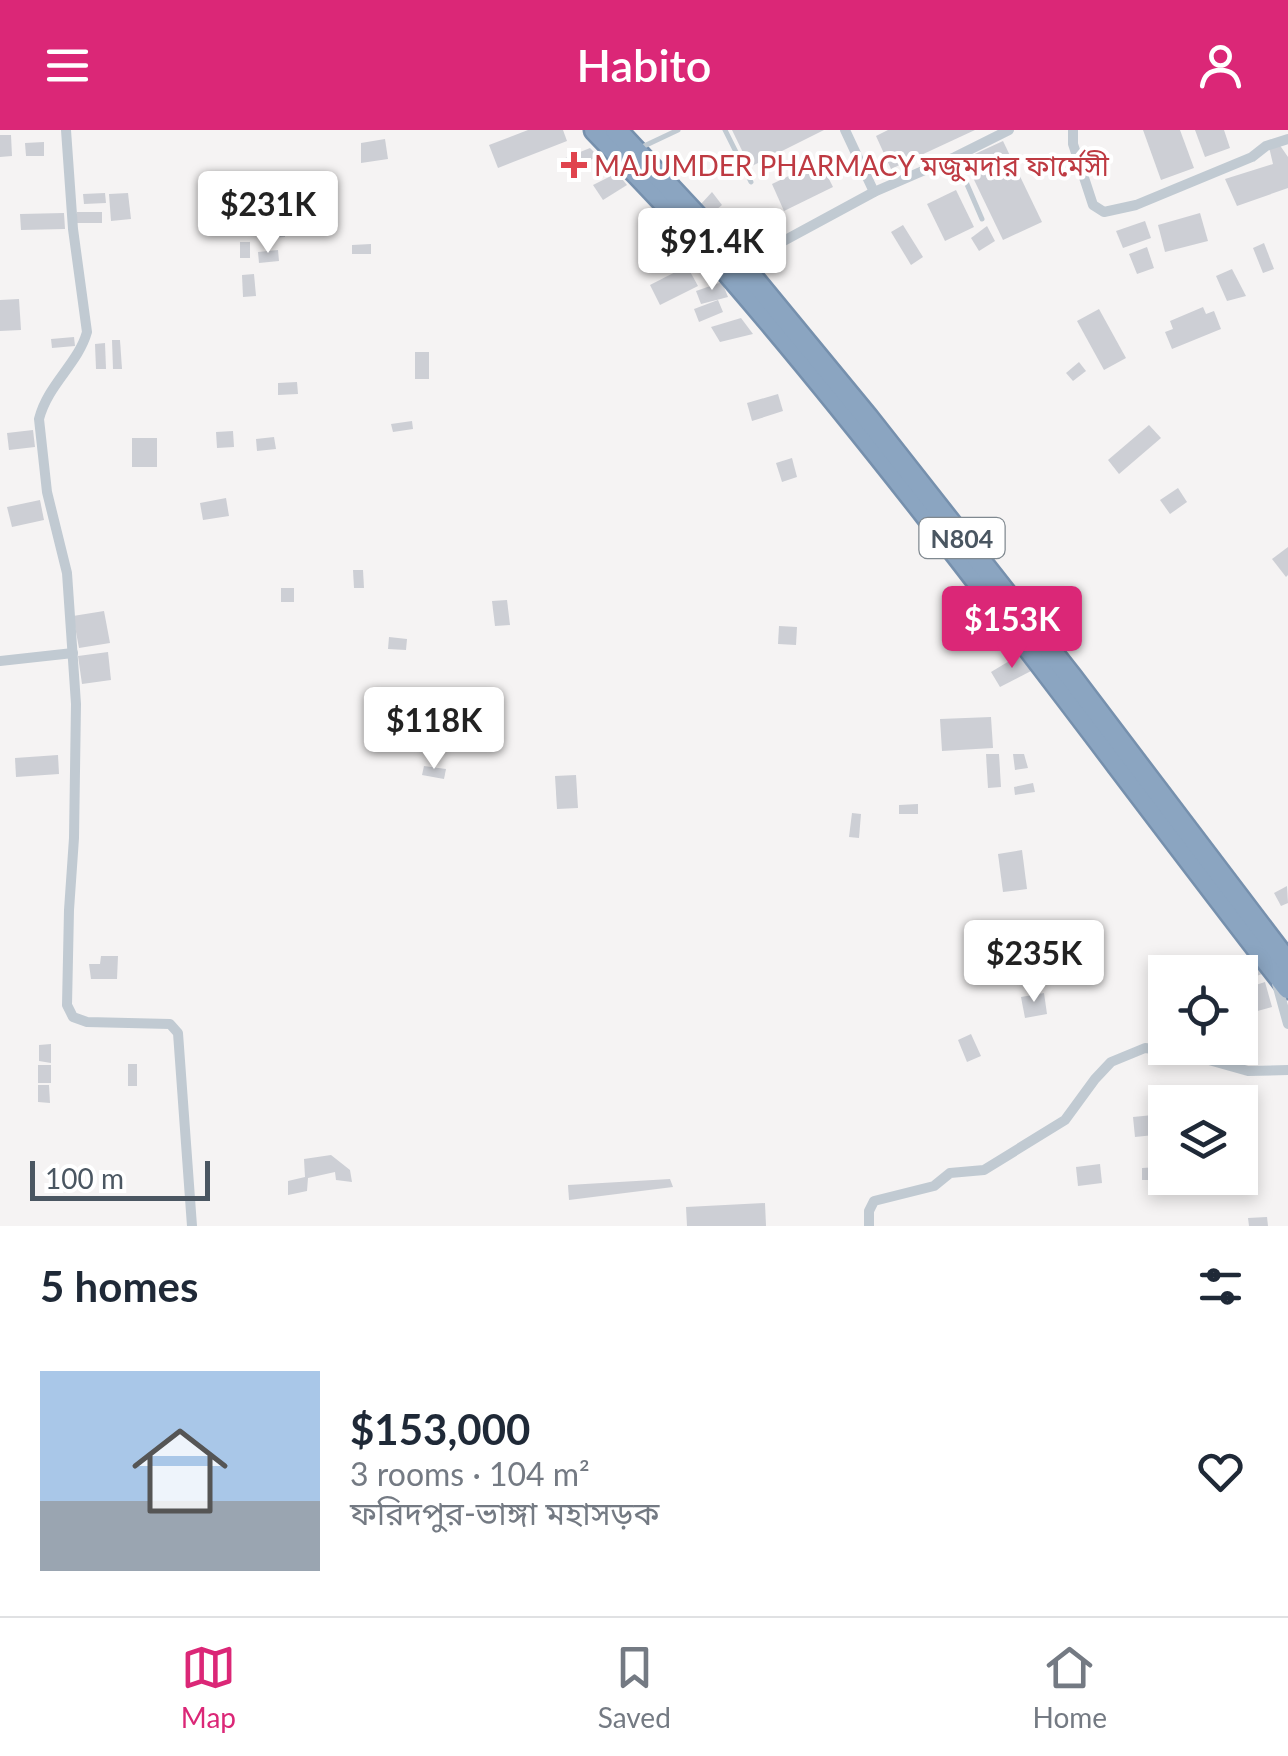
<!DOCTYPE html>
<html lang="en">
<head>
<meta charset="utf-8">
<style>
  body { margin:0; font-family:Lato,"Noto Sans Bengali",sans-serif; background:#f6f6f7; color:#1f2937; height:100vh; display:flex; flex-direction:column; font-size:38px; white-space:nowrap }
  * { box-sizing:border-box; margin:0 }
  p { font-size:32px; color:#747a83 }
  .icon { flex:none; width:55px; height:55px; fill:none; stroke:currentColor; stroke-width:2; stroke-linecap:round; stroke-linejoin:round }
  .map { position:relative; height:1096px; overflow:hidden }
  .sheet { display:flex; flex-direction:column; background:#fff; flex:1 }
  .sheet>* { flex:none }
  .tools { position:absolute; left:1148px; top:825px; display:grid; gap:20px }
  .tools a { display:grid; place-items:center; width:110px; height:110px; border-radius:0px; background:#fff; box-shadow:0 5px 15px #0003; font-size:50px }
  .scale { position:absolute; left:30px; bottom:25px; width:180px; box-sizing:border-box; padding-left:10px; border:5px solid #4a5661; border-top:0; font-size:28px; line-height:35px; white-space:nowrap; color:#4a5661; -webkit-text-stroke:8px #fff; paint-order:stroke }
  .price { position:absolute; translate:-50% -85px; padding:0 22px; border-radius:10px; background:#fff; color:#222; font-size:32px; line-height:65px; filter:drop-shadow(0 2px 5px #0008) }
  .price::after { content:''; position:absolute; left:50%; top:60px; width:30px; height:22px; margin-left:-15px; background:inherit; clip-path:polygon(0 0,100% 0,50% 100%) }
  .price.selected { background:#db2777; color:#fff }
  ul { padding:0; list-style:none }
  li { display:flex; align-items:center; gap:30px; height:250px; padding:0 40px }
  li+li { border-top:2px solid #e0e1e3 }
  li span { display:grid; place-items:center; flex:none; width:280px; height:200px; border-radius:0px; color:#555 }
  li>.icon { margin-inline-start:auto }
  span .icon { width:120px; height:120px; fill:#fffc; stroke-width:1 }
  li b { font-size:42px }
  h2 { display:flex; justify-content:space-between; align-items:center; height:120px; padding:0 40px; font-size:42px }
  header { display:flex; justify-content:space-between; align-items:center; height:130px; padding:0 40px; background:#db2777; color:#fff; font-size:45px; font-weight:600 }
  .dock { display:flex; justify-content:space-around; align-items:center; height:140px; border-top:2px solid #e0e1e3; background:#fff; font-size:28px; color:#747a83 }
  .dock a { display:grid; justify-items:center; gap:5px }
  .dock .selected { color:#db2777 }
  .map>svg:first-child { display:block }
  .building { fill:#cdcfd5 }
  .lines { fill:none; stroke-linecap:round; stroke-linejoin:round }
  .highway-casing { stroke:#7690ad; stroke-width:25 }
  .lane { stroke:#c1cad2; stroke-width:5 }
  .street { stroke:#c1cad2; stroke-width:10 }
  .highway { stroke:#8ba5c1; stroke-width:20 }
  .health-dot { fill:#e0444e; stroke:#fff; stroke-width:4 }
  .labels { text-anchor:middle; dominant-baseline:central; stroke-width:8; stroke-linejoin:round; paint-order:stroke }
  .shield { fill:#fff; stroke:#808990; stroke-width:2.5 }
  .shield-label { font-size:25px; font-weight:bold; fill:#4a5661 }
  .health-label { font-size:28px; fill:#be3a42; stroke:#fff; text-anchor:start }
</style>
</head>
<body>
<header><svg class="icon" aria-label="menu" viewBox="0 0 24 24"><path d="M4 6h16M4 12h16M4 18h16"/></svg>Habito<svg class="icon" aria-label="person" viewBox="0 0 24 24"><circle cx="12" cy="8" r="4"/><path d="M4 21q1-7 8-7t8 7"/></svg></header>
<div class="map">
<svg width="1288" height="1096" viewBox="0 0 1288 1096">
  <rect width="100%" height="100%" fill="#f5f3f3"/>
  <g class="building">
    <polygon points="528,0 563,0 567,11 498,38 489,15"/>
    <polygon points="732,0 824,0 750,37"/>
    <polygon points="888,0 975,0 891,39 876,6"/>
    <polygon points="1143,0 1180,0 1194,38 1161,50"/>
    <polygon points="1195,0 1224,0 1230,18 1205,27"/>
    <polygon points="0,5 11,5 12,26 0,27"/>
    <polygon points="385,9 388,29 361,33 361,13"/>
    <polygon points="1003,11 1042,92 1003,110 964,29"/>
    <polygon points="44,12 44,26 26,26 25,13"/>
    <polygon points="1279,14 1288,27 1288,58 1237,76 1225,49 1273,34 1269,17"/>
    <polygon points="590,18 598,26 569,41 563,29"/>
    <polygon points="820,31 833,57 784,81 772,54"/>
    <polygon points="617,43 627,55 603,70 593,55"/>
    <polygon points="956,60 974,97 945,111 927,74"/>
    <polygon points="712,62 722,75 710,85 701,74"/>
    <polygon points="105,63 106,73 84,74 83,64"/>
    <polygon points="128,63 131,89 111,91 109,64"/>
    <rect x="77" y="82" width="25" height="11"/>
    <polygon points="64,83 65,99 21,100 20,84"/>
    <polygon points="1200,83 1208,111 1165,122 1158,95"/>
    <polygon points="284,88 285,107 267,108 266,89"/>
    <polygon points="1145,91 1151,108 1123,118 1116,101"/>
    <polygon points="903,95 923,127 911,135 891,102"/>
    <polygon points="987,96 995,111 979,121 971,108"/>
    <rect x="240" y="112" width="10" height="16"/>
    <polygon points="1264,113 1274,139 1263,143 1253,118"/>
    <polygon points="371,114 371,124 352,124 352,115"/>
    <polygon points="1147,117 1154,138 1137,144 1129,124"/>
    <polygon points="278,120 279,131 259,133 258,122"/>
    <polygon points="687,136 698,156 660,175 650,155"/>
    <polygon points="1232,139 1246,166 1227,171 1216,146"/>
    <polygon points="254,144 256,166 243,167 242,145"/>
    <polygon points="722,152 728,167 701,174 696,161"/>
    <polygon points="19,169 21,200 0,201 0,170"/>
    <polygon points="718,170 723,182 699,192 694,179"/>
    <polygon points="1203,177 1206,184 1214,181 1221,199 1172,219 1165,202 1173,199 1170,191"/>
    <polygon points="1099,179 1126,228 1104,240 1077,191"/>
    <polygon points="741,188 753,204 720,212 711,197"/>
    <polygon points="74,207 75,216 52,218 51,209"/>
    <polygon points="112,210 120,210 122,239 113,239"/>
    <polygon points="105,213 106,239 96,239 95,214"/>
    <rect x="415" y="222" width="14" height="27"/>
    <polygon points="1079,232 1086,241 1073,251 1066,243"/>
    <polygon points="297,252 298,264 278,265 278,253"/>
    <polygon points="778,264 783,281 752,291 747,273"/>
    <polygon points="412,291 413,299 393,302 391,294"/>
    <polygon points="1149,295 1161,308 1119,344 1108,330"/>
    <polygon points="33,300 35,317 9,320 7,303"/>
    <polygon points="233,301 234,317 217,318 216,302"/>
    <polygon points="274,307 276,319 257,321 256,309"/>
    <rect x="132" y="308" width="25" height="29"/>
    <polygon points="792,328 797,347 782,352 776,333"/>
    <polygon points="1178,358 1187,372 1170,384 1160,370"/>
    <polygon points="226,368 229,386 203,390 200,373"/>
    <polygon points="40,370 44,390 12,397 7,377"/>
    <polygon points="1288,417 1288,445 1286,447 1272,429"/>
    <polygon points="353,440 363,440 364,458 354,458"/>
    <rect x="281" y="458" width="13" height="14"/>
    <polygon points="507,470 510,495 495,496 492,471"/>
    <polygon points="104,481 110,513 79,518 73,486"/>
    <polygon points="779,496 797,497 796,515 778,514"/>
    <polygon points="389,507 407,509 406,520 388,519"/>
    <polygon points="108,522 111,550 82,554 78,526"/>
    <polygon points="1021,524 1033,540 1000,557 991,542"/>
    <polygon points="991,587 993,618 942,621 940,589"/>
    <polygon points="986,624 999,624 1001,657 988,658"/>
    <polygon points="1013,624 1024,624 1028,638 1015,640"/>
    <polygon points="58,625 59,644 16,647 15,628"/>
    <polygon points="424,636 446,639 444,649 422,645"/>
    <polygon points="576,645 578,678 557,679 555,646"/>
    <polygon points="1033,653 1035,662 1015,665 1014,657"/>
    <polygon points="918,674 918,684 899,684 899,675"/>
    <polygon points="852,683 861,684 859,708 849,707"/>
    <polygon points="1022,720 1027,759 1003,762 998,724"/>
    <polygon points="1287,756 1288,773 1281,776 1274,763"/>
    <polygon points="1255,824 1262,844 1240,852 1240,842 1205,842"/>
    <polygon points="101,826 118,826 117,849 91,849 89,834 100,834"/>
    <polygon points="1265,852 1272,877 1243,885 1240,874 1240,860"/>
    <polygon points="1044,863 1047,884 1025,888 1021,867"/>
    <polygon points="971,904 981,926 967,932 958,910"/>
    <polygon points="51,914 51,933 39,931 39,915"/>
    <rect x="128" y="934" width="9" height="22"/>
    <rect x="38" y="935" width="13" height="18"/>
    <polygon points="38,955 49,955 50,973 38,972"/>
    <polygon points="1153,985 1154,1005 1135,1007 1133,987"/>
    <polygon points="331,1025 350,1040 352,1052 336,1050 335,1042 308,1048 307,1061 288,1065 288,1051 305,1047 304,1029"/>
    <polygon points="1100,1034 1102,1053 1078,1056 1076,1037"/>
    <polygon points="1159,1037 1160,1050 1142,1050 1142,1038"/>
    <polygon points="670,1049 673,1057 569,1070 568,1055"/>
    <polygon points="765,1073 766,1096 687,1096 686,1077"/>
    <polygon points="1267,1087 1268,1096 1249,1096 1248,1088"/>
  </g>
  <g class="lines">
    <defs>
      <g id="highway">
        <path d="M 595,0 C 640,47 686,94 729,144 C 926,373 1102,619 1288,858"/>
        <polyline points="616,0 741,134 867,287 1072,548 1288,833"/>
      </g>
    </defs>
    <use href="#highway" class="highway-casing"/>
    <g class="lane">
      <polyline points="725,0 751,52"/>
      <polyline points="642,17 678,0"/>
      <polyline points="956,29 982,89"/>
    </g>
    <g class="street">
      <path d="M 66,0 L 73,99 L 87,202 C 78,234 48,254 39,289 L 47,362 L 67,443 L 76,574 L 74,708 L 69,780 L 67,875 L 73,887 L 87,892 L 170,894 L 178,903 L 192,1096"/>
      <polyline points="845,0 874,62"/>
      <polyline points="1073,0 1073,14 1093,75 1104,82 1136,75 1252,27 1266,16 1288,9"/>
      <polyline points="741,134 874,62 955,27 1009,0"/>
      <polyline points="0,531 73,523"/>
      <polyline points="1277,854 1288,894"/>
      <polyline points="869,1096 869,1081 874,1071 934,1056 950,1043 984,1040 1065,990 1095,949 1111,932 1145,918 1184,923 1248,941 1288,940"/>
    </g>
    <use href="#highway" class="highway"/>
  </g>
  <path class="health-dot" d="M569 20h10v10h10v10h-10v10h-10v-10h-10v-10h10z"/>
  <g class="labels">
    <rect class="shield" x="919.5" y="388" width="85" height="40" rx="8"/>
    <g class="shield-label">
      <text x="962" y="408">N804</text>
    </g>
    <g class="health-label">
      <text x="594" y="35">MAJUMDER PHARMACY মজুমদার ফার্মেসী</text>
    </g>
  </g>
</svg>
<div class="tools">
<a><svg class="icon" aria-label="locate" viewBox="0 0 24 24"><circle cx="12" cy="12" r="6"/><path d="M12 2v4M12 18v4M2 12h4M18 12h4"/></svg></a>
<a><svg class="icon" aria-label="layers" viewBox="0 0 24 24"><path d="M12 4l9 5-9 5-9-5zM3 14l9 5 9-5"/></svg></a>
</div>
<div class="scale">100 m</div>
<b class="price" style="left:268px;top:126px">$231K</b>
<b class="price" style="left:712px;top:163px">$91.4K</b>
<b class="price selected" style="left:1012px;top:541px">$153K</b>
<b class="price" style="left:434px;top:642px">$118K</b>
<b class="price" style="left:1034px;top:875px">$235K</b>
</div>
<section class="sheet">
<h2>5 homes<svg class="icon" aria-label="filters" viewBox="0 0 24 24"><path d="M4 7h16M4 17h16"/><circle cx="9" cy="7" r="2"/><circle cx="15" cy="17" r="2"/></svg></h2>
<ul>
<li><span style="background:linear-gradient(#a9c7e8 65%,#9aa5b1 0)"><svg class="icon" aria-label="home" viewBox="0 0 24 24"><path d="M3 11l9-7 9 7M6 9v11h12V9"/></svg></span><div><b>$153,000</b><p>3 rooms · 104 m²</p><p>ফরিদপুর-ভাঙ্গা মহাসড়ক</p></div><svg class="icon" aria-label="heart" viewBox="0 0 24 24"><path d="M12 20l-8-8c-3-5 5-10 8-4 3-6 11-1 8 4z"/></svg></li>
</ul>
</section>
<nav class="dock">
<a class="selected"><svg class="icon" aria-label="map" viewBox="0 0 24 24"><path d="M3 6l6-2 6 2 6-2v14l-6 2-6-2-6 2zM9 4v14M15 6v14"/></svg>Map</a>
<a><svg class="icon" aria-label="saved" viewBox="0 0 24 24"><path d="M7 4h10v16l-5-4-5 4z"/></svg>Saved</a>
<a><svg class="icon" aria-label="home" viewBox="0 0 24 24"><path d="M3 11l9-7 9 7M6 9v11h12V9"/></svg>Home</a>
</nav>
</body>
</html>
